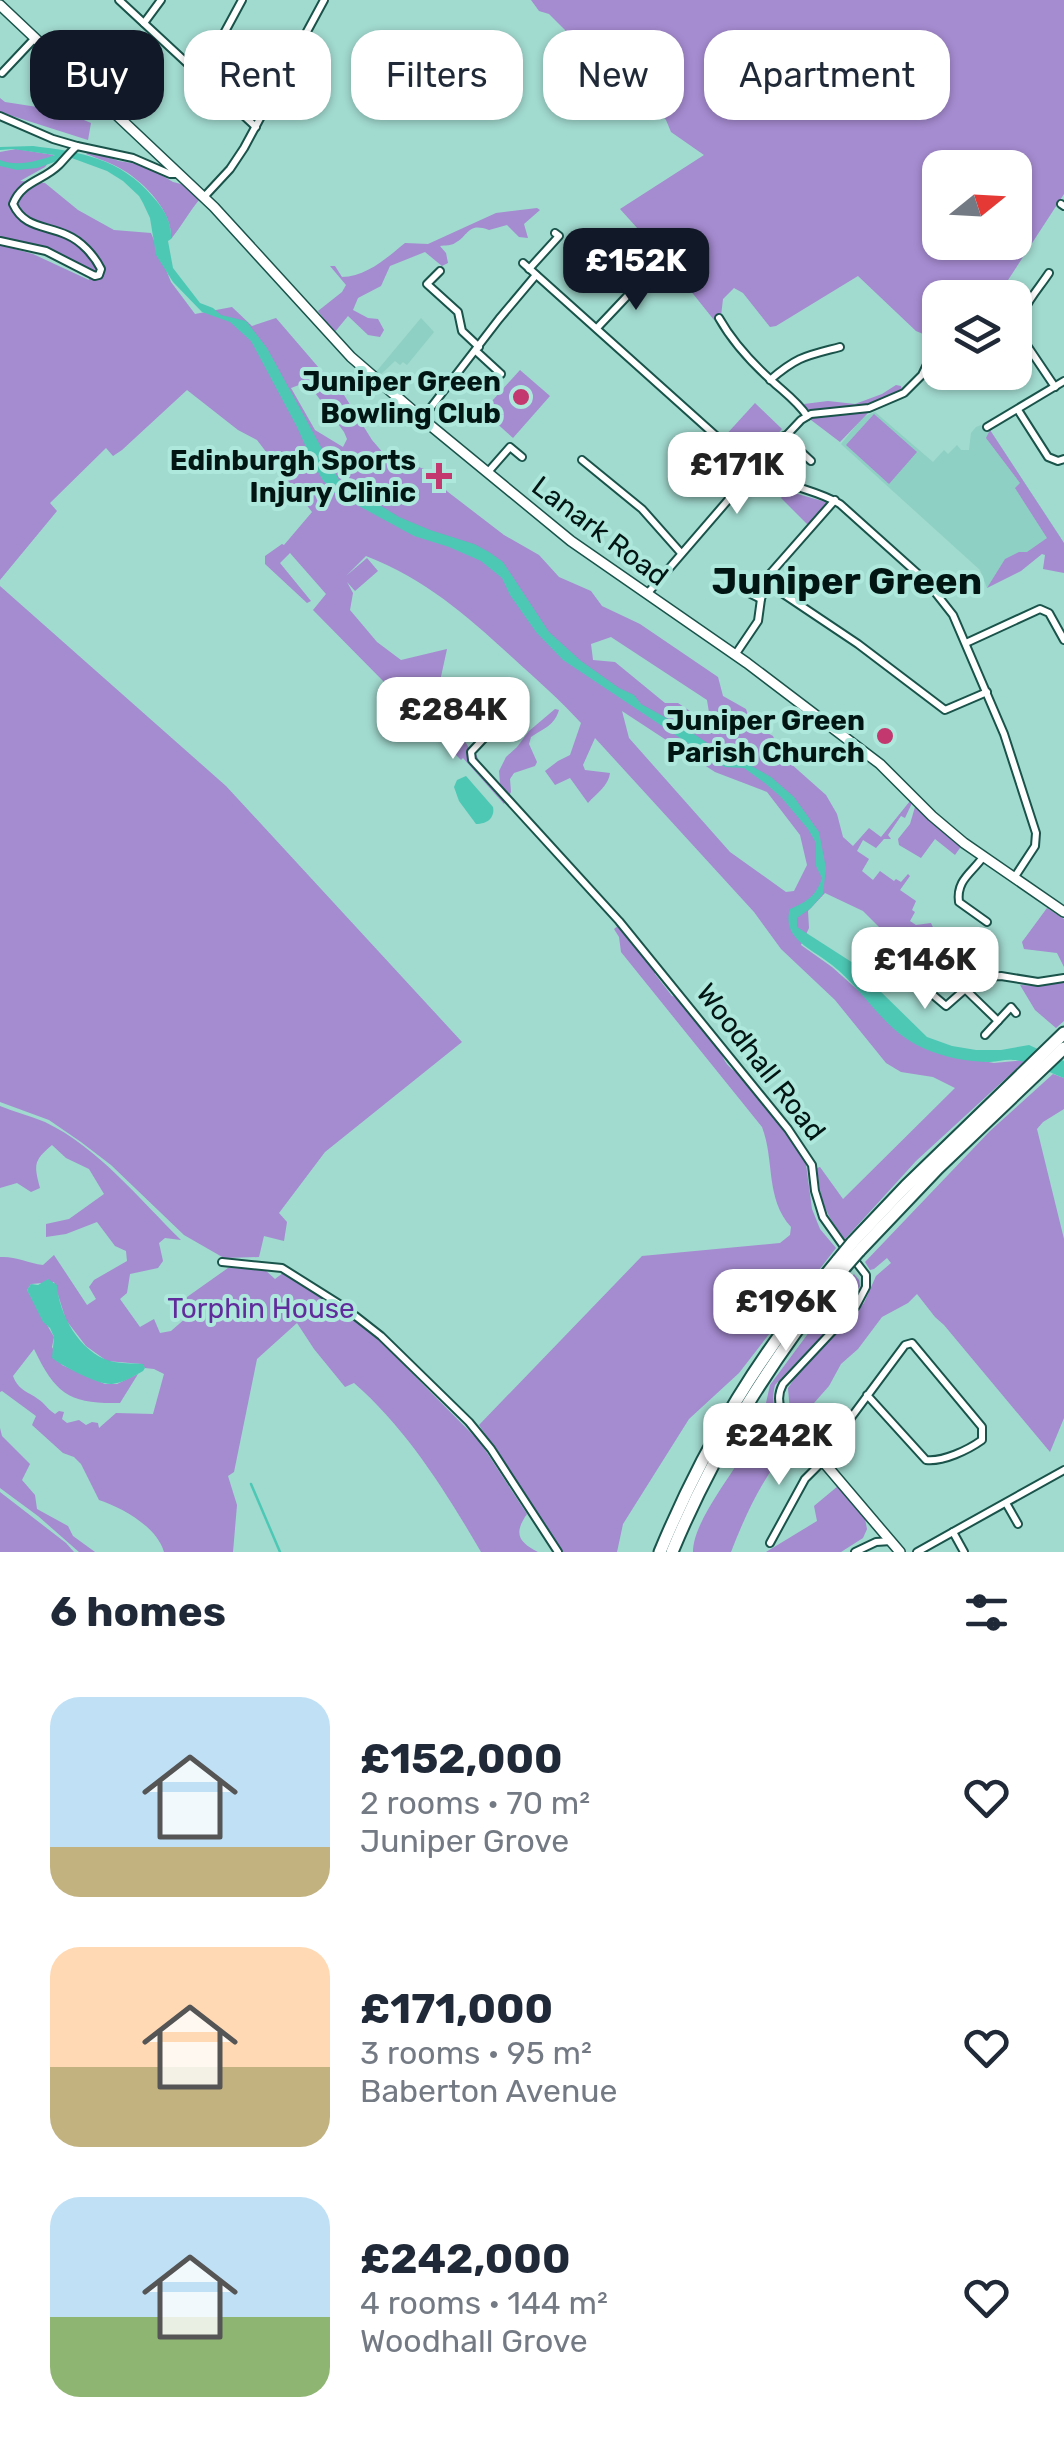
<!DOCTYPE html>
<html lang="en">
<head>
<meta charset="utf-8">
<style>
  body { margin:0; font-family:Rubik,sans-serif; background:#f2f2f3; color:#1f2937; height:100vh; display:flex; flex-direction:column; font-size:38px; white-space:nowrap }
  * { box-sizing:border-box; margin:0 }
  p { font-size:32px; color:#747a83 }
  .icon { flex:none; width:55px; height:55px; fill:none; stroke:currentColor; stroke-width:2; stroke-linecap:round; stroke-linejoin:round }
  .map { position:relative; height:1552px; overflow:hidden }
  .details { display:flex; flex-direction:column; background:#fff; flex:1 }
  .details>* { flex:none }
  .guide { position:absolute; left:30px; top:30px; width:1005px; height:90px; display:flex; gap:20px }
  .needle { width:65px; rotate:72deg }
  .controls { position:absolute; left:922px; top:150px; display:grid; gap:20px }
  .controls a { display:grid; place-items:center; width:110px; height:110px; border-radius:20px; background:#fff; box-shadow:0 2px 8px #0004; font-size:50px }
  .price { position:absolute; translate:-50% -85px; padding:0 22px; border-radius:20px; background:#fff; color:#222; font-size:32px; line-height:65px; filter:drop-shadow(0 2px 5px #0008) }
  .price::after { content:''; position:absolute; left:50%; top:60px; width:30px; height:22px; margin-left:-15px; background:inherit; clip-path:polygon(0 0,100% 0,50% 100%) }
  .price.selected { background:#111827; color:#fff }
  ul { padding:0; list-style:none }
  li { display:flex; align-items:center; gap:30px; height:250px; padding:0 50px }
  li span { display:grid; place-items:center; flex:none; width:280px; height:200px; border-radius:30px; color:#555 }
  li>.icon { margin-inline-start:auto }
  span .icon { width:120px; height:120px; fill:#fffc; stroke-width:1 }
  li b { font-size:42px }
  h2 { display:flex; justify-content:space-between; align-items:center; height:120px; padding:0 50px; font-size:42px }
  .chip { padding:0 35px; border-radius:30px; background:#fff; box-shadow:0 2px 8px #0004; font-size:35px; line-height:90px }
  .chip.selected { background:#111827; color:#fff }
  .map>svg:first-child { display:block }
  .built { fill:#8ed0c3 }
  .green { fill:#a58bd0; fill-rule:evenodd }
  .water { fill:#4cc8b5 }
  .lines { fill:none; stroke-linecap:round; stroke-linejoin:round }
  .stream { stroke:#4cc8b5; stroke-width:2.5 }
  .street-casing { stroke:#19534a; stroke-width:10 }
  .secondary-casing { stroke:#19534a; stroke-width:12 }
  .primary-casing { stroke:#19534a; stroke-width:12 }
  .highway-casing { stroke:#19534a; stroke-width:15 }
  .street { stroke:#fff; stroke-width:6 }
  .secondary { stroke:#fff; stroke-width:9 }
  .primary { stroke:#fff; stroke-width:9 }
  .highway { stroke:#fff; stroke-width:11 }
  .highway-bridge-casing { stroke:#19534a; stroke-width:15; stroke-linecap:butt }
  .highway-bridge { stroke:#fff; stroke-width:11 }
  .poi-dot { fill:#c3386e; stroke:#aee7dc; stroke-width:4 }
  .labels { text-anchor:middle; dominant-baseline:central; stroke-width:8; stroke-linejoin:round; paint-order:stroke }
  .poi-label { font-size:28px; font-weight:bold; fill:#011512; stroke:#aee7dc; text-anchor:end }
  .street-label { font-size:28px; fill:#011512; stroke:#aee7dc }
  .park-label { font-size:28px; fill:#612c9b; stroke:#aee7dc }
  .district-label { font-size:38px; font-weight:bold; fill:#011512; stroke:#aee7dc }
</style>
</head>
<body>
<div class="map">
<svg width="1064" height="1552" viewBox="0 0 1064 1552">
  <rect width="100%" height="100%" fill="#a1dacf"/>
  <g class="built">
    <polygon points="421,318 434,332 407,365 403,362 400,365 395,361 380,375 376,372"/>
    <polygon points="875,412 933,462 944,450 948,454 957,445 961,450 969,450 971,433 976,427 981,425 986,432 990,430 1061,538 987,588 980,570 841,444 863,417"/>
  </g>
  <g class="green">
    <path d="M 531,0 L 1064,0 L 1064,194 L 997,297 L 940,298 L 940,341 L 916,331 L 858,276 L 776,326 L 770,327 L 743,293 L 734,288 L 723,299 L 721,316 L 714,320 L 666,260 L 620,209 L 704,155 L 671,132 L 666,120 L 660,113 L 652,111 L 632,94 L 595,55 L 567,32 L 549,14 L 539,11 ZM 940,168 L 1015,168 L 1015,242 L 940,242 Z"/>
    <polygon points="0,98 5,102 63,111 91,123 88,140 0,112"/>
    <path d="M 16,149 L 54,155 L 45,167 L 20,181 L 45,183 L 78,210 L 114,230 L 151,233 L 171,282 L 195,314 L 232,307 L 252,326 L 276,318 L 319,368 L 339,387 L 372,440 L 384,454 L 424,469 L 448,492 L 504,535 L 539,555 L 559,577 L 591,591 L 602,606 L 640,624 L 718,677 L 723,696 L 746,709 L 751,724 L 773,736 L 781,755 L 826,795 L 837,814 L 843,837 L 853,846 L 869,828 L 881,837 L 910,801 L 912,803 L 905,818 L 901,816 L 888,835 L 891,839 L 884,839 L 876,848 L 863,840 L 857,851 L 869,859 L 862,871 L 873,880 L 880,871 L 894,881 L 896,879 L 901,882 L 908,874 L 910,876 L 900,890 L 916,901 L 912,910 L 915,912 L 910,921 L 916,925 L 931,923 L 937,936 L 964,953 L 959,965 L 893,941 L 863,911 L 825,893 L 808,911 L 809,928 L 801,945 L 832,967 L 879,1009 L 955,1056 L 994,1063 L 1026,1060 L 916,1161 L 845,1239 C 824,1212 821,1202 817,1168 L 820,1167 L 843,1199 L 955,1088 L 933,1077 L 901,1072 L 886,1063 L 835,1000 L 781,949 L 754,912 L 595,738 L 583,765 L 585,770 L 610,773 C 609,785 596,794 588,803 L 570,778 L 555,785 L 545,771 L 558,761 L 570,755 L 581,723 C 560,700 536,679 513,658 C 466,615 427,580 366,556 L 346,576 L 367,558 L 378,571 L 355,591 L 347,582 L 353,593 L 350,610 L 377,642 L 401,660 L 447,649 L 437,695 L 469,748 L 466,753 L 476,754 L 484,772 L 500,784 L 499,771 L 506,757 L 517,747 L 529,731 L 555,709 L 559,710 C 554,726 544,728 531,737 L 529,744 L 537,762 L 535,766 L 514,773 L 510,779 L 511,792 L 504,804 L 463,758 L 461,760 L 313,610 L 326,594 L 290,553 L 280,563 L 311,601 L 307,603 L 265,564 L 265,556 L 282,544 L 284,545 L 312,512 L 257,440 L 238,430 L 187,390 L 122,450 L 113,456 L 106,448 L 50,503 L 57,511 L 0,580 L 0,245 L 33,254 L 89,280 L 88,272 L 51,252 L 0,238 L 0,152 ZM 307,382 L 344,432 L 347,439 L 343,447 L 315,430 L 291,388 ZM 611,637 L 707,700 L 711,725 L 678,703 L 665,703 L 615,662 L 593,660 L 591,644 ZM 622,711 L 715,772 L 767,792 L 800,835 L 807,865 L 794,891 L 786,892 L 730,852 L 629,738 Z"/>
    <path d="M 91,151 L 119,161 L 144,165 L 173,182 L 185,185 L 199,200 C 189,212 181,227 171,239 C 173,212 145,183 123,170 C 112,163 99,159 86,154 Z"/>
    <path d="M 537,208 L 540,210 L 524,224 L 528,238 L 519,237 L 507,225 L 489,230 C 467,222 469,236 455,243 C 451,246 445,245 440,246 L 446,253 L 448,263 L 442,266 L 425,252 L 390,266 L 381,286 L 358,298 L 353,310 L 368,318 L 378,319 L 384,330 L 380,337 L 368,335 L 348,316 L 334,333 L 318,311 L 342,292 L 346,285 L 330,266 L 335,266 L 342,277 C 366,277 388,257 405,243 L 428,244 L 496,213 Z"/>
    <polygon points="520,370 550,396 513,438 483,411"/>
    <polygon points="896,385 901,386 903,394 868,413 840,442 811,420 804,404 828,401 855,404 882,394"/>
    <polygon points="755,403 782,429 753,463 724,437"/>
    <polygon points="874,414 917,452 889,484 846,445"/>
    <polygon points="990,430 1064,543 1064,573 1043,569 1045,555 1042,554 1021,571 987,588 1005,559 1019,552 1027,552 1047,538 1015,488 1020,483 986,438"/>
    <polygon points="787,491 826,502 827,506 808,525 781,498"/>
    <polygon points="0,586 226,786 462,1042 325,1152 279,1213 287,1222 284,1241 264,1236 259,1257 224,1258 184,1235 111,1165 81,1142 49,1120 0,1102"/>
    <polygon points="919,804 962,845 955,855 935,839 921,858 899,845 898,839 910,824 915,807"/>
    <polygon points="1047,908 1064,919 1064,967 1057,953 1024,949 1022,942"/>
    <path d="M 618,926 L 655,969 L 655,974 L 672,996 L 677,997 L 722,1053 C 723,1061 730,1069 737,1072 L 805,1157 L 812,1209 L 820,1229 L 836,1248 L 739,1373 L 689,1419 L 623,1524 L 617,1552 L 563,1552 L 479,1425 L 642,1256 L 780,1243 L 790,1235 L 791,1227 C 765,1198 775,1161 762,1127 L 621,952 L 619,937 L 614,929 Z"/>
    <polygon points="1064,982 1064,1021 1056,1028 1035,1010 1020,985 1038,986"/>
    <polygon points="1053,1074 1064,1078 1064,1109 1043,1122 1037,1129 1064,1239 1064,1418 1050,1452 944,1325 935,1317 917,1294 908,1303 882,1317 858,1349 841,1364 829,1386 814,1403 806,1423 802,1424 790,1412 788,1388 799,1372 864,1303 876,1276 891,1263 887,1258 874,1269 870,1270 865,1262 990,1131"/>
    <path d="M 0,1106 C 15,1112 30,1116 45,1122 C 99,1148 139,1199 181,1240 L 165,1238 L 159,1243 L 163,1261 L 158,1268 L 130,1274 L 127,1293 L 120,1299 L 140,1327 L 154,1319 L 160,1333 L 171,1331 L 187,1317 L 183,1305 L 187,1297 L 228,1268 L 264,1269 L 275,1279 L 283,1273 L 324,1298 L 375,1336 L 480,1442 L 527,1514 C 513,1534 519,1542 538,1552 L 481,1552 C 446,1492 407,1429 354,1383 L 345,1387 L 314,1349 L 297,1323 L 257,1359 L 234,1472 L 228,1476 L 237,1505 L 233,1552 L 164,1552 C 157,1527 123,1508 99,1500 L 81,1464 L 74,1457 L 63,1453 L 32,1425 L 36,1416 L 2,1391 L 0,1392 L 0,1257 C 15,1256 28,1263 43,1265 L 54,1255 L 87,1305 L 96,1299 L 89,1287 L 94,1280 L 127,1261 L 126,1251 L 115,1246 L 97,1222 L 66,1234 L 46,1237 L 46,1224 L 69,1219 L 104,1194 L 89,1169 L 66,1158 L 52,1145 C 33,1161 34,1165 40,1188 L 31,1192 L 17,1183 L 0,1188 ZM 54,1282 L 66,1320 L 86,1346 L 107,1361 L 142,1364 L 145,1368 L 154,1369 L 164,1374 L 153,1414 L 116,1413 L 99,1428 L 98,1423 L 92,1422 L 86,1425 L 79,1420 L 67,1423 L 62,1419 L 64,1412 L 59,1411 L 55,1414 C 50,1411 47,1407 43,1403 C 32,1392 19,1393 13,1376 L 34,1349 C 56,1395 70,1404 120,1403 L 138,1374 L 117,1384 L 105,1384 L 62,1365 L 52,1347 L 54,1337 L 27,1290 L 31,1284 Z"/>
    <path d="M 854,1274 L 859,1280 L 860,1286 L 839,1318 L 775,1385 C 769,1409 779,1424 794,1442 C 765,1472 746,1513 731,1552 L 693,1552 C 693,1524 726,1483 740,1459 C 749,1436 756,1441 767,1424 L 764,1412 L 770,1385 L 835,1297 Z"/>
    <polygon points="0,1428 2,1436 30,1464 22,1480 35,1495 37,1509 68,1526 73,1536 95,1552 79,1552 38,1516 0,1488"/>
    <polygon points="838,1486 865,1519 867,1529 863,1538 841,1552 766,1552 817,1521 814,1506"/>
    <polygon points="0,1492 66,1543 74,1552 0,1552"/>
  </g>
  <g class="water">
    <path d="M 33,146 C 81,152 120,158 153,197 C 164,209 172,222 171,239 L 168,241 L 173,268 L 200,303 L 213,308 L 221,315 L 246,321 L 267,348 L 339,480 L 399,517 L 430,530 L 474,544 L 489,552 L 503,562 L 549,632 L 581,661 L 619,688 L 634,695 L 641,704 L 688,730 L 728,757 L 741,760 L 771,777 L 794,797 L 819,832 L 826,868 L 823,894 L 811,908 L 797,918 L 797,927 L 864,970 L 878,989 L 927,1037 L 952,1046 L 976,1050 L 1001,1050 L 1029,1045 L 1064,1061 L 1064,1078 C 1050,1073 1027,1060 1013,1060 C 1006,1059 998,1062 990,1062 C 968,1062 943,1057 923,1048 C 884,1031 864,990 832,965 C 813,949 781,939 790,909 C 807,902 817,895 822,878 L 816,866 L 816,843 L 808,829 L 781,797 L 766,784 L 744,768 L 725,767 L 695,748 L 563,660 L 536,632 L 510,595 L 502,578 L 481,561 L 449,547 L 414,536 L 333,492 L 322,479 L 313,463 L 297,427 L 251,341 L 230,322 L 202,312 L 173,282 L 156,255 L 150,218 L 143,203 L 139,196 L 123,181 L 107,171 L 69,157 L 37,168 L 17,170 L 0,166 L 0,160 C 17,167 38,161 55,155 L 13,149 L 0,150 L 0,147 Z"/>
    <path d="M 466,776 L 493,807 C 495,818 487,824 476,824 L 459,801 L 454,787 L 457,780 Z"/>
    <path d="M 48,1279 L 57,1285 C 59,1315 80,1352 110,1361 C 121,1364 132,1363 143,1364 L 145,1368 L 143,1371 C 134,1376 123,1383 112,1384 C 98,1385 64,1367 52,1358 L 54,1337 L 50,1328 L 43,1322 L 27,1290 L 31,1284 L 38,1285 Z"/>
  </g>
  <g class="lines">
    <polyline class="stream" points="251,1484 280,1552"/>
    <defs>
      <g id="street">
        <polyline points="119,0 256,127"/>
        <polyline points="144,23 161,0"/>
        <polyline points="2,73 35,38"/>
        <polyline points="196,73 215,50 242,0"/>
        <polyline points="0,116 53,139 77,146"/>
        <polyline points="204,197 230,169 244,148 324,0"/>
        <polyline points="1061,204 1064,206"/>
        <path d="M 0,241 L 46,251 L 95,276 L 99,275 L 101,269 C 94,255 81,241 67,235 C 45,225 24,228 13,204 C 22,181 43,181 59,165 C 65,159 70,152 77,146 L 133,158 L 170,174 L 177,174"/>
        <polyline points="523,263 754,470"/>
        <polyline points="529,269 559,236 555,233"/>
        <polyline points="440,271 427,284 458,312 462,331 479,347"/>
        <path d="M 1049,273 C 1036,293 1014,313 1022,338 L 1055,387"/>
        <path d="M 719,318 C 732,341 752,363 772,381 C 784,392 798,402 807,416"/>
        <polyline points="597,328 649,273"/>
        <polyline points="476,351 501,374"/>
        <path d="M 770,380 C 798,356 806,356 840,347"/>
        <polyline points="1018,410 1048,457 1058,461 1064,459"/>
        <polyline points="422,419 499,319 536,275"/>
        <polyline points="987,427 1064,381"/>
        <polyline points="784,436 811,461"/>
        <polyline points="582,460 642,509 681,553"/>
        <path d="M 757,467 C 784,488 814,488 840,504 L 927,582 L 953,615 L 1004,734 L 1036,833 L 1035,846 L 1014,878"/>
        <polyline points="488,472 510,447 522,457"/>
        <polyline points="647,594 754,470 801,420 811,414 869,408 904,393 922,375 933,352"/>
        <polyline points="761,599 745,591 745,584 762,581 770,585 858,644 945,710 987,692"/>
        <polyline points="966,643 1040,609 1049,613 1064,640"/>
        <polyline points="735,655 758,621 761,599 769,575 835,500"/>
        <polyline points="503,718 471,752 472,760 619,921 788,1129 812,1165 815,1191 823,1217 845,1248"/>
        <path d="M 983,857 C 972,873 956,880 959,902 L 987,922"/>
        <polyline points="868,955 920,984 946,1006 979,977 1001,976 1038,982 1064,978"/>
        <polyline points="964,988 998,1021 1011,1007 1016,1013"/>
        <polyline points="985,1035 998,1021"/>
        <path d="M 853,1258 L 866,1275 L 866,1287 L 856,1306 L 783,1384 C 777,1395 778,1406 785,1417 L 815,1452 L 847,1423 L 905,1345 L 912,1343 L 982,1427 L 982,1440 C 968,1450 943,1462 926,1460 L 867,1395"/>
        <polyline points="222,1262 282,1268 344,1307 381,1336 469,1422 491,1449 558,1552"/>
        <polyline points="1006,1503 1018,1524"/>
        <polyline points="953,1532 964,1552"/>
        <polyline points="770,1543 805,1479 823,1461"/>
        <polyline points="855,1552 876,1542 891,1541"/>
        <polyline points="917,1552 1064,1470"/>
      </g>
      <polyline id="secondary" points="815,1452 900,1552"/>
      <polyline id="primary" points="0,5 214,207 351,357 425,421 571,541 747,663 880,764 932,816 964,843 1064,912"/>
      <g id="highway">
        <polyline points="852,1243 906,1186 1064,1033"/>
        <polyline points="859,1251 938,1168 1064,1048"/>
        <path d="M 660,1552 C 707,1439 760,1354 838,1260"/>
        <path d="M 672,1552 C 716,1446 773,1357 845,1267"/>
      </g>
    </defs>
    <use href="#street" class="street-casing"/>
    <use href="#secondary" class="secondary-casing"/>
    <use href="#primary" class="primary-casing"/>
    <use href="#highway" class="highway-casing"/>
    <use href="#street" class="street"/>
    <use href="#secondary" class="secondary"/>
    <use href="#primary" class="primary"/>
    <use href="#highway" class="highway"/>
    <defs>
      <g id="highway-bridge">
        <polyline points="838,1260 852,1243"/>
        <polyline points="845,1267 859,1251"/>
      </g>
    </defs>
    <use href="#highway-bridge" class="highway-bridge-casing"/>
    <use href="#highway-bridge" class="highway-bridge"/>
  </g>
  <g class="poi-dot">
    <circle cx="521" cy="397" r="10"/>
    <path d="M434 461h10v10h10v10h-10v10h-10v-10h-10v-10h10z"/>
    <circle cx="885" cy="736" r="10"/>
  </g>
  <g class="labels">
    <g class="poi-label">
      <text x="501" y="381">Juniper Green<tspan x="501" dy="32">Bowling Club</tspan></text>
      <text x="416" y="460">Edinburgh Sports<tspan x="416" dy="32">Injury Clinic</tspan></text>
      <text x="865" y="720">Juniper Green<tspan x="865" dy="32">Parish Church</tspan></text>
    </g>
    <g class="street-label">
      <text transform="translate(600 531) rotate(37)">Lanark Road</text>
      <text transform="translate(761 1062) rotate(52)">Woodhall Road</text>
    </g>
    <g class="park-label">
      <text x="261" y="1308">Torphin House</text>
    </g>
    <g class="district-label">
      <text x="847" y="581">Juniper Green</text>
    </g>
  </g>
</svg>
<div class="controls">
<a><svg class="needle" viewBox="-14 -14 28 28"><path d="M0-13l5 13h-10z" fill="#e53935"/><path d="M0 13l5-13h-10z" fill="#747a83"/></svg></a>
<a><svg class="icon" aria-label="layers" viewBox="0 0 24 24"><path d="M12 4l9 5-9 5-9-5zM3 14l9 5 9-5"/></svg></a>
</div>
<b class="price selected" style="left:636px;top:313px">£152K</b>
<b class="price" style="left:737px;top:517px">£171K</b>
<b class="price" style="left:453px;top:762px">£284K</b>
<b class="price" style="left:925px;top:1012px">£146K</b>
<b class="price" style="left:786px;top:1354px">£196K</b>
<b class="price" style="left:779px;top:1488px">£242K</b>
<div class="guide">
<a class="chip selected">Buy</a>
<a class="chip">Rent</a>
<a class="chip">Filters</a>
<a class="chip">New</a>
<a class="chip">Apartment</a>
</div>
</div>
<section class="details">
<h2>6 homes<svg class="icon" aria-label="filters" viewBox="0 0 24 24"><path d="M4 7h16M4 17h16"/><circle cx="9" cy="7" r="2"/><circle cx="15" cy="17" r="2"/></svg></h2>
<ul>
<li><span style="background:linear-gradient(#bfe0f5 75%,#c2b280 0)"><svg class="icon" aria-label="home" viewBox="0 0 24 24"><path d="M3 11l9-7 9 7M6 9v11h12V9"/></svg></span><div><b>£152,000</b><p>2 rooms · 70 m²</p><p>Juniper Grove</p></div><svg class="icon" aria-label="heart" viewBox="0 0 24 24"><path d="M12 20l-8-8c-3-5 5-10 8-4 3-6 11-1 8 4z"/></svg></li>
<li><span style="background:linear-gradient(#ffd9b3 60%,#c2b280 0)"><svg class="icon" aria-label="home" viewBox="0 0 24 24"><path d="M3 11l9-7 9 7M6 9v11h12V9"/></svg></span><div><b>£171,000</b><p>3 rooms · 95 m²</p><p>Baberton Avenue</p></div><svg class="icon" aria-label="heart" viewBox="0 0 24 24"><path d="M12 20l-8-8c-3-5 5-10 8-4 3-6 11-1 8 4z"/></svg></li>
<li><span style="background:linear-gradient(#bfe0f5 60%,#8fb573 0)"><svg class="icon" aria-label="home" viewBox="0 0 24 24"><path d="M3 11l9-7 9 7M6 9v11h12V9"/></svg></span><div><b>£242,000</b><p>4 rooms · 144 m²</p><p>Woodhall Grove</p></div><svg class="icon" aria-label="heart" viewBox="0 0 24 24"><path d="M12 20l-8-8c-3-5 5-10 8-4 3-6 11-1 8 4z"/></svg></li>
</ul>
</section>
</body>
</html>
